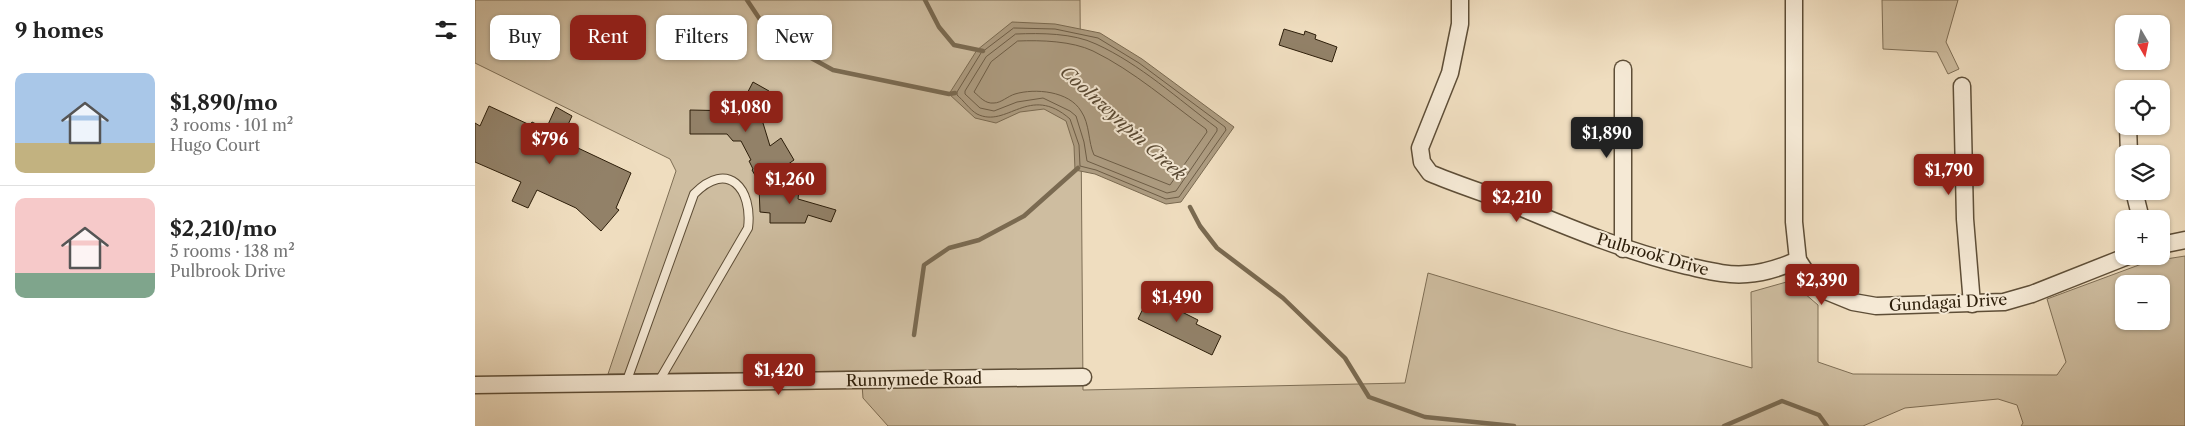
<!DOCTYPE html>
<html lang="en">
<head>
<meta charset="utf-8">
<style>
  body { margin:0; font-family:"Libre Caslon Text",serif; background:#f6f6f6; color:#222; height:100vh; display:flex; flex-direction:column; font-size:19px; white-space:nowrap }
  * { box-sizing:border-box; margin:0 }
  p { font-size:16px; color:#767676 }
  .icon { flex:none; width:28px; height:28px; fill:none; stroke:currentColor; stroke-width:2; stroke-linecap:round; stroke-linejoin:round }
  .map { position:relative; flex:1; overflow:hidden }
  .details { display:flex; flex-direction:column; background:#fff; width:475px }
  .details>* { flex:none }
  .guide { position:absolute; left:15px; top:15px; width:475px; height:45px; display:flex; gap:10px }
  .needle { width:32px; rotate:171deg }
  .fabs { position:absolute; left:1640px; top:15px; display:grid; gap:10px }
  .fabs a { display:grid; place-items:center; width:55px; height:55px; border-radius:10px; background:#fff; box-shadow:0 1px 4px #0004; font-size:25px }
  .price { position:absolute; translate:-50% -42px; padding:0 11px; border-radius:5px; background:#8f2418; color:#fff; font-size:16px; line-height:32px; filter:drop-shadow(0 1px 2px #0008) }
  .price::after { content:''; position:absolute; left:50%; top:30px; width:15px; height:11px; margin-left:-8px; background:inherit; clip-path:polygon(0 0,100% 0,50% 100%) }
  .price.current { background:#222; color:#fff }
  ul { padding:0; list-style:none }
  li { display:flex; align-items:center; gap:15px; height:125px; padding:0 15px }
  li+li { border-top:1px solid #e0e0e0 }
  li span { display:grid; place-items:center; flex:none; width:140px; height:100px; border-radius:10px; color:#555 }
  li>.icon { margin-inline-start:auto }
  span .icon { width:60px; height:60px; fill:#fffc; stroke-width:1 }
  li b { font-size:21px }
  h2 { display:flex; justify-content:space-between; align-items:center; height:60px; padding:0 15px; font-size:21px }
  .chip { padding:0 18px; border-radius:10px; background:#fff; box-shadow:0 1px 4px #0004; font-size:18px; line-height:45px }
  .chip.current { background:#8f2418; color:#fff }
  main { display:flex; flex:1; min-height:0 }
  .map>svg:first-child { display:block }
  .green { fill:#cebda0; stroke:#7e6e55; fill-rule:evenodd }
  .water { fill:#ad9c81; stroke:#7a6a51 }
  .lines { fill:none; stroke-linecap:round; stroke-linejoin:round }
  .shore { stroke:#6d5d46; stroke-width:1 }
  .stream { stroke:#7a6a51; stroke-width:4.5 }
  .building { fill:#928168; stroke:#2d1e0a }
  .service-casing { stroke:#5e4e37; stroke-width:10 }
  .minor-casing { stroke:#5e4e37; stroke-width:19 }
  .service { stroke:#f5e9d5; stroke-width:8 }
  .minor { stroke:#f5e9d5; stroke-width:16 }
  .labels { text-anchor:middle; dominant-baseline:central; stroke-width:4; stroke-linejoin:round; paint-order:stroke }
  .street-label { font-size:16px; fill:#2d1e0a; stroke:#f5e9d5 }
  .water-label { font-size:18px; font-style:italic; fill:#5a4a34; stroke:#f5e9d5 }
</style>
</head>
<body>
<main>
<section class="details">
<h2>9 homes<svg class="icon" aria-label="filters" viewBox="0 0 24 24"><path d="M4 7h16M4 17h16"/><circle cx="9" cy="7" r="2"/><circle cx="15" cy="17" r="2"/></svg></h2>
<ul>
<li><span style="background:linear-gradient(#a9c7e8 70%,#c2b280 0)"><svg class="icon" aria-label="home" viewBox="0 0 24 24"><path d="M3 11l9-7 9 7M6 9v11h12V9"/></svg></span><div><b>$1,890/mo</b><p>3 rooms · 101 m²</p><p>Hugo Court</p></div></li>
<li><span style="background:linear-gradient(#f6c9c9 75%,#7fa58c 0)"><svg class="icon" aria-label="home" viewBox="0 0 24 24"><path d="M3 11l9-7 9 7M6 9v11h12V9"/></svg></span><div><b>$2,210/mo</b><p>5 rooms · 138 m²</p><p>Pulbrook Drive</p></div></li>
</ul>
</section>
<div class="map">
<svg width="1710" height="426" viewBox="0 0 1710 426">
  <rect width="100%" height="100%" fill="#efddbf"/>
  <filter id="stains"><feTurbulence type="fractalNoise" baseFrequency=".004" numOctaves="4"/><feColorMatrix values="0 0 0 0 .2 0 0 0 0 .09 0 0 0 0 .02 0 0 0 .5 -.17"/></filter>
  <radialGradient id="worn" r=".72"><stop offset=".6" stop-color="#630" stop-opacity="0"/><stop offset="1" stop-color="#630" stop-opacity=".3"/></radialGradient>
  <g class="green">
    <path d="M 0,0 L 605,0 L 608,390 L 930,383 L 953,273 L 1145,331 L 1277,368 L 1276,292 L 1315,281 L 1343,305 L 1343,362 L 1378,374 L 1582,375 L 1591,362 L 1572,299 L 1672,262 L 1710,256 L 1710,426 L 1546,426 L 1548,423 L 1542,405 L 1523,399 L 1430,408 L 1388,426 L 413,426 L 388,398 L 386,371 L 133,374 L 201,171 L 195,159 L 0,63 ZM 1649,284 L 1686,284 L 1686,321 L 1649,321 Z"/>
    <polygon points="1407,0 1483,0 1471,42 1484,69 1473,74 1462,52 1408,49"/>
  </g>
  <polygon class="water" points="537,22 580,24 625,33 667,59 759,127 706,202 691,204 620,174 600,170 599,146 591,121 569,109 545,112 521,123 500,118 474,94 502,50"/>
  <g class="lines">
    <g class="shore">
      <path d="M 539,28 L 580,29 L 623,38 L 664,63 L 750,127 L 751,130 L 704,197 L 691,199 L 621,170 L 605,166 L 604,145 L 595,119 C 554,83 532,129 502,114 C 495,110 488,100 482,95 L 482,92 L 506,53 Z"/>
      <path d="M 541,34 C 566,33 598,33 621,44 C 665,64 703,99 742,128 L 742,131 L 701,191 L 692,193 L 612,161 L 609,142 L 601,116 L 595,111 L 568,98 L 542,102 L 519,111 L 505,108 L 490,94 L 490,91 L 511,57 Z"/>
      <path d="M 543,41 C 566,40 597,41 618,51 C 659,71 695,103 731,129 L 732,132 L 695,185 L 619,155 C 613,142 615,124 606,111 C 594,91 560,88 540,94 C 533,96 526,103 519,103 C 510,104 505,97 499,92 L 516,62 Z"/>
    </g>
    <g class="stream">
      <polyline points="272,0 296,36 358,70 474,94 480,93"/>
      <polyline points="450,0 464,27 479,45 508,51"/>
      <polyline points="715,207 725,226 742,248 808,298 870,358 894,397 950,417 1039,426"/>
      <polyline points="439,335 449,265 474,248 504,240 549,216 603,168"/>
      <polyline points="1249,426 1307,401 1344,415 1352,426"/>
    </g>
  </g>
  <g class="building">
    <polygon points="809,29 829,35 830,31 841,35 840,39 862,47 857,62 804,45"/>
    <polygon points="278,82 294,91 284,110 295,146 306,138 319,160 285,184 277,170 278,169 274,161 276,160 266,141 258,141 252,134 215,134 215,110 263,111"/>
    <polygon points="14,106 55,125 57,122 71,129 81,107 97,116 86,140 156,173 141,208 144,210 126,231 101,208 62,190 53,208 37,201 46,182 0,162 0,123 5,126"/>
    <polygon points="325,180 323,199 361,210 356,222 333,215 330,223 295,223 295,213 285,212 284,187"/>
    <polygon points="677,290 696,300 695,302 705,307 703,310 723,320 721,324 746,336 737,355 663,319"/>
  </g>
  <g class="lines">
    <defs>
      <path id="service" d="M 151,383 L 219,194 C 253,159 278,189 273,228 L 184,381"/>
      <g id="minor">
        <path d="M 985,0 L 985,24 L 975,73 L 945,148 L 947,162 L 955,173 C 985,186 1017,195 1047,208 C 1102,231 1154,252 1212,266 C 1231,270 1252,276 1272,274 C 1290,273 1307,267 1323,260"/>
        <polyline points="1319,0 1319,222 1323,260 1334,277 1351,291 1378,302 1401,306 1529,302 1557,294 1653,256"/>
        <polyline points="1487,86 1490,219 1497,304"/>
        <polyline points="1653,126 1654,154"/>
        <polyline points="1659,191 1666,219"/>
        <polyline points="1686,245 1710,240"/>
        <polyline points="1148,249 1148,69"/>
        <polyline points="0,385 608,377"/>
      </g>
    </defs>
    <use href="#service" class="service-casing"/>
    <use href="#minor" class="minor-casing"/>
    <use href="#service" class="service"/>
    <use href="#minor" class="minor"/>
  </g>
  <g class="labels">
    <g class="street-label">
      <text transform="translate(1178 254) rotate(16)">Pulbrook Drive</text>
      <text transform="translate(1473 302) rotate(-3)">Gundagai Drive</text>
      <text transform="translate(439 379) rotate(-1)">Runnymede Road</text>
    </g>
    <g class="water-label">
      <text transform="translate(648 123) rotate(42)">Coolnwynpin Creek</text>
    </g>
  </g>
  <rect width="100%" height="100%" filter="url(#stains)"/>
  <rect width="100%" height="100%" fill="url(#worn)"/>
</svg>
<div class="fabs">
<a><svg class="needle" viewBox="-14 -14 28 28"><path d="M0-13l5 13h-10z" fill="#e53935"/><path d="M0 13l5-13h-10z" fill="#767676"/></svg></a>
<a><svg class="icon" aria-label="locate" viewBox="0 0 24 24"><circle cx="12" cy="12" r="6"/><path d="M12 2v4M12 18v4M2 12h4M18 12h4"/></svg></a>
<a><svg class="icon" aria-label="layers" viewBox="0 0 24 24"><path d="M12 4l9 5-9 5-9-5zM3 14l9 5 9-5"/></svg></a>
<a>+</a>
<a>−</a>
</div>
<b class="price" style="left:271px;top:133px">$1,080</b>
<b class="price current" style="left:1132px;top:159px">$1,890</b>
<b class="price" style="left:75px;top:165px">$796</b>
<b class="price" style="left:1474px;top:196px">$1,790</b>
<b class="price" style="left:315px;top:205px">$1,260</b>
<b class="price" style="left:1042px;top:223px">$2,210</b>
<b class="price" style="left:1347px;top:306px">$2,390</b>
<b class="price" style="left:702px;top:323px">$1,490</b>
<b class="price" style="left:304px;top:396px">$1,420</b>
<div class="guide">
<a class="chip">Buy</a>
<a class="chip current">Rent</a>
<a class="chip">Filters</a>
<a class="chip">New</a>
</div>
</div>
</main>
</body>
</html>
